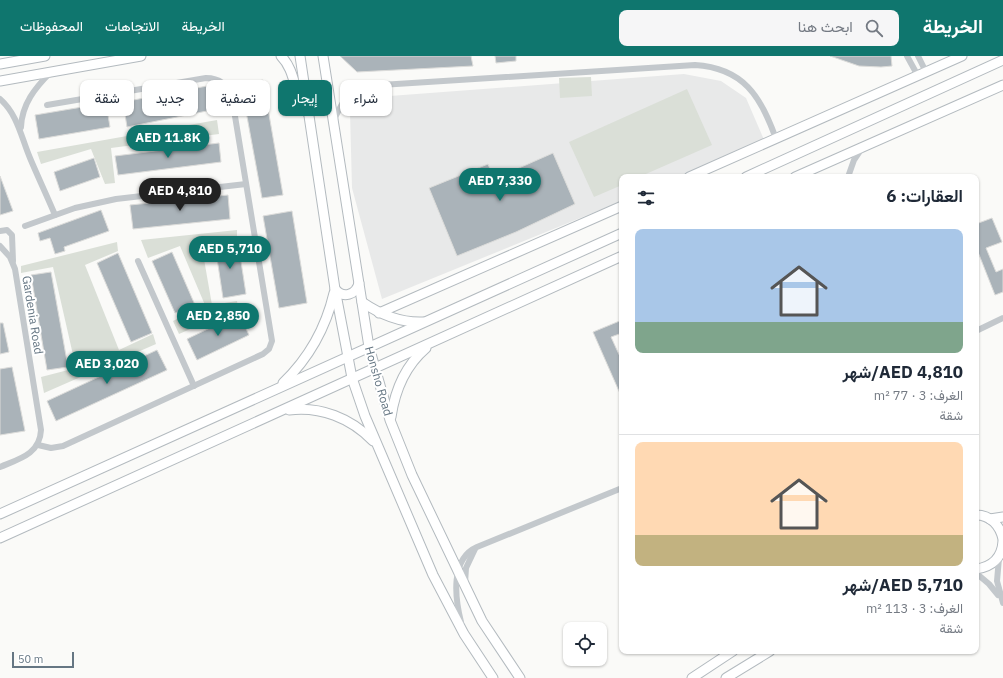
<!DOCTYPE html>
<html lang="ar">
<head>
<meta charset="utf-8">
<style>
  body { margin:0; font-family:"IBM Plex Sans",Vazirmatn,sans-serif; background:#f6f6f7; color:#1f2937; direction:rtl; height:100vh; display:flex; flex-direction:column; font-size:15px; white-space:nowrap }
  * { box-sizing:border-box; margin:0 }
  p { font-size:13px; color:#747a83 }
  .icon { flex:none; width:22px; height:22px; fill:none; stroke:currentColor; stroke-width:2; stroke-linecap:round; stroke-linejoin:round }
  .map { position:relative; flex:1; overflow:hidden; direction:ltr }
  .panel { position:absolute; left:619px; top:118px; width:360px; height:480px; display:flex; flex-direction:column; background:#fff; border-radius:8px; box-shadow:0 1px 3px #0004; direction:rtl }
  .panel>* { flex:none }
  .hud { position:absolute; left:12px; top:24px; width:380px; height:36px; direction:rtl; display:flex; gap:8px }
  .tools { position:absolute; left:563px; top:566px; display:grid; gap:8px }
  .tools a { display:grid; place-items:center; width:44px; height:44px; border-radius:8px; background:#fff; box-shadow:0 1px 3px #0004; font-size:20px }
  .scale { position:absolute; left:12px; bottom:10px; width:62px; box-sizing:border-box; padding-left:4px; border:2px solid #657683; border-top:0; font-size:11px; line-height:14px; white-space:nowrap; color:#657683; -webkit-text-stroke:3px #fff; paint-order:stroke }
  .price { position:absolute; translate:-50% -34px; padding:0 9px; border-radius:14px; background:#0f766e; color:#fff; font-size:13px; line-height:26px; filter:drop-shadow(0 1px 2px #0008) }
  .price::after { content:''; position:absolute; left:50%; top:24px; width:12px; height:9px; margin-left:-6px; background:inherit; clip-path:polygon(0 0,100% 0,50% 100%) }
  .price.selected { background:#222; color:#fff }
  ul { padding:0; list-style:none }
  li { display:grid; align-content:center; gap:8px; height:212px; padding:0 16px }
  li+li { border-top:1px solid #e0e1e3 }
  li span { display:grid; place-items:center; height:124px; border-radius:8px; color:#555 }
  li>.icon { margin-inline-start:auto }
  span .icon { width:72px; height:72px; fill:#fffc; stroke-width:1 }
  li b { font-size:17px }
  h2 { display:flex; justify-content:space-between; align-items:center; height:48px; padding:0 16px; font-size:17px }
  .chip { padding:0 14px; border-radius:8px; background:#fff; box-shadow:0 1px 3px #0004; font-size:14px; line-height:36px }
  .chip.selected { background:#0f766e; color:#fff }
  header { display:flex; align-items:center; gap:24px; box-sizing:border-box; height:56px; padding:0 20px; background:#0f766e; color:#fff }
  header strong { font-size:19px }
  nav { display:flex; gap:22px; margin-inline-start:auto; font-size:14px }
  .search { width:280px; height:36px; background:#f6f6f7; display:flex; align-items:center; gap:10px; box-sizing:border-box; padding:0 14px; border-radius:8px; color:#747a83; font-size:15px }
  .map>svg:first-child { display:block }
  .built { fill:#e8e9e9 }
  .green { fill:#dadfd7 }
  .building { fill:#aab3b9; stroke:#dcdcda }
  .lines { fill:none; stroke-linecap:round; stroke-linejoin:round }
  .secondary-casing { stroke:#b3babf; stroke-width:11 }
  .street { stroke:#c3c8cc; stroke-width:6 }
  .secondary { stroke:#fff; stroke-width:9 }
  .labels { text-anchor:middle; dominant-baseline:central; stroke-width:4; stroke-linejoin:round; paint-order:stroke }
  .street-label { font-size:12px; fill:#657683; stroke:#fff }
</style>
</head>
<body>
<header>
<strong>الخريطة</strong>
<div class="search"><svg class="icon" aria-label="search" viewBox="0 0 24 24"><circle cx="10" cy="10" r="6"/><path d="M15 15l6 6"/></svg>ابحث هنا</div>
<nav><a>الخريطة</a><a>الاتجاهات</a><a>المحفوظات</a></nav>
</header>
<div class="map">
<svg width="1003" height="622" viewBox="0 0 1003 622">
  <rect width="100%" height="100%" fill="#fafaf8"/>
  <polygon class="built" points="684,18 721,25 746,42 765,86 679,121 622,121 622,145 382,243 352,132 350,56 363,42"/>
  <g class="green">
    <polygon points="591,21 592,40 560,42 559,22"/>
    <polygon points="687,33 712,89 639,121 622,121 622,129 594,141 569,86"/>
    <polygon points="217,64 219,78 111,92 115,127 105,128 91,93 41,108 37,96"/>
    <polygon points="237,174 237,182 201,186 212,249 237,245 238,252 179,278 173,265 205,249 180,190 148,202 141,184"/>
    <polygon points="117,186 118,195 85,209 119,294 153,278 156,288 44,337 41,321 76,312 53,211 21,217 21,210"/>
  </g>
  <g class="building">
    <polygon points="340,0 471,0 473,10 357,16"/>
    <polygon points="495,0 516,0 516,5 496,7"/>
    <polygon points="830,0 891,0 892,10 881,11 859,10"/>
    <polygon points="263,24 283,139 262,142 241,28"/>
    <polygon points="207,30 212,54 127,71 123,46"/>
    <polygon points="106,47 110,71 39,83 35,59"/>
    <polygon points="219,87 221,106 118,119 115,100"/>
    <polygon points="553,97 575,148 516,176 457,200 429,132 488,108 494,123"/>
    <polygon points="94,102 100,121 60,135 54,116"/>
    <polygon points="0,120 13,155 0,159"/>
    <polygon points="228,139 230,163 133,173 130,149"/>
    <polygon points="101,154 109,175 64,191 65,195 55,198 50,182 40,185 38,177"/>
    <polygon points="292,155 307,247 279,252 263,160"/>
    <polygon points="992,162 1002,186 986,192 996,216 1003,213 1003,236 995,239 976,191 976,168"/>
    <polygon points="238,186 246,238 223,242 215,189"/>
    <polygon points="172,196 195,249 175,257 152,205"/>
    <polygon points="118,197 152,277 131,286 97,207"/>
    <polygon points="51,216 68,311 47,314 31,219"/>
    <polygon points="239,258 249,279 197,304 187,283"/>
    <polygon points="622,264 622,277 611,281 622,305 622,342 593,276"/>
    <polygon points="0,267 3,267 9,296 0,298"/>
    <polygon points="157,294 167,314 56,365 47,345"/>
    <polygon points="12,311 25,375 0,379 0,313"/>
  </g>
  <g class="lines">
    <defs>
      <g id="secondary">
        <path d="M 281,0 C 297,16 293,40 308,57"/>
        <polyline points="300,0 335,233 352,322 365,360 433,519 464,578 493,622"/>
        <polyline points="323,0 369,291 390,364 412,419 482,565 520,622"/>
        <polyline points="0,8 45,0"/>
        <polyline points="0,25 141,0"/>
        <polyline points="689,121 962,0"/>
        <polyline points="746,121 1003,4"/>
        <polyline points="795,121 1003,29"/>
        <path d="M 335,233 C 343,243 356,239 359,227"/>
        <path d="M 362,246 C 381,259 400,267 423,266"/>
        <polyline points="379,257 622,150"/>
        <path d="M 283,327 C 309,302 326,271 334,237"/>
        <path d="M 289,354 C 320,350 351,362 373,385"/>
        <path d="M 391,361 C 395,334 405,310 426,292"/>
        <polyline points="0,458 622,177"/>
        <path d="M 976,459 C 991,459 1000,470 1003,483"/>
        <polyline points="990,463 1003,461"/>
        <polyline points="0,482 622,200"/>
        <path d="M 976,513 C 992,511 1002,502 1003,485"/>
        <polyline points="692,622 733,595"/>
        <polyline points="726,622 770,595"/>
      </g>
    </defs>
    <use href="#secondary" class="secondary-casing"/>
    <g class="street">
      <polyline points="907,0 918,20"/>
      <polyline points="918,0 926,16"/>
      <path d="M 0,43 C 18,59 21,81 30,102 C 38,121 47,140 55,159"/>
      <path d="M 333,65 C 342,49 346,34 365,30 L 695,9 C 743,12 761,40 776,83"/>
      <path d="M 21,71 C 22,48 35,32 50,17"/>
      <polyline points="848,121 854,104 862,92"/>
      <polyline points="25,170 75,152 116,143 246,128"/>
      <polyline points="0,175 7,174 12,179 13,205"/>
      <path d="M 0,190 L 10,201 L 15,213 L 41,374 C 40,398 19,403 0,411"/>
      <polyline points="138,205 194,330"/>
      <polyline points="976,275 1003,262"/>
      <path d="M 38,389 L 51,392 L 63,390 L 263,298 L 269,293 L 272,285 L 232,42 C 228,29 220,22 206,22 L 47,49"/>
      <polyline points="999,502 997,525 1003,547"/>
      <polyline points="976,517 989,528 998,539"/>
      <polyline points="465,527 466,512 475,493"/>
      <path d="M 461,566 C 455,542 450,503 477,491 L 622,432"/>
    </g>
    <use href="#secondary" class="secondary"/>
  </g>
  <g class="labels">
    <g class="street-label">
      <text transform="translate(33 259) rotate(81)">Gardenia Road</text>
      <text transform="translate(379 325) rotate(74)">Honsho Road</text>
    </g>
  </g>
</svg>
<div class="tools">
<a><svg class="icon" aria-label="locate" viewBox="0 0 24 24"><circle cx="12" cy="12" r="6"/><path d="M12 2v4M12 18v4M2 12h4M18 12h4"/></svg></a>
</div>
<div class="scale">50 m</div>
<b class="price" style="left:168px;top:103px">AED 11.8K</b>
<b class="price" style="left:500px;top:146px">AED 7,330</b>
<b class="price selected" style="left:180px;top:156px">AED 4,810</b>
<b class="price" style="left:230px;top:214px">AED 5,710</b>
<b class="price" style="left:218px;top:281px">AED 2,850</b>
<b class="price" style="left:107px;top:329px">AED 3,020</b>
<div class="hud">
<a class="chip">شراء</a>
<a class="chip selected">إيجار</a>
<a class="chip">تصفية</a>
<a class="chip">جديد</a>
<a class="chip">شقة</a>
</div>
<section class="panel">
<h2>العقارات: 6<svg class="icon" aria-label="filters" viewBox="0 0 24 24"><path d="M4 7h16M4 17h16"/><circle cx="9" cy="7" r="2"/><circle cx="15" cy="17" r="2"/></svg></h2>
<ul>
<li><span style="background:linear-gradient(#a9c7e8 75%,#7fa58c 0)"><svg class="icon" aria-label="home" viewBox="0 0 24 24"><path d="M3 11l9-7 9 7M6 9v11h12V9"/></svg></span><div><b>AED 4,810/شهر</b><p>الغرف: 3 · 77 m²</p><p>شقة</p></div></li>
<li><span style="background:linear-gradient(#ffd9b3 75%,#c2b280 0)"><svg class="icon" aria-label="home" viewBox="0 0 24 24"><path d="M3 11l9-7 9 7M6 9v11h12V9"/></svg></span><div><b>AED 5,710/شهر</b><p>الغرف: 3 · 113 m²</p><p>شقة</p></div></li>
</ul>
</section>
</div>
</body>
</html>
